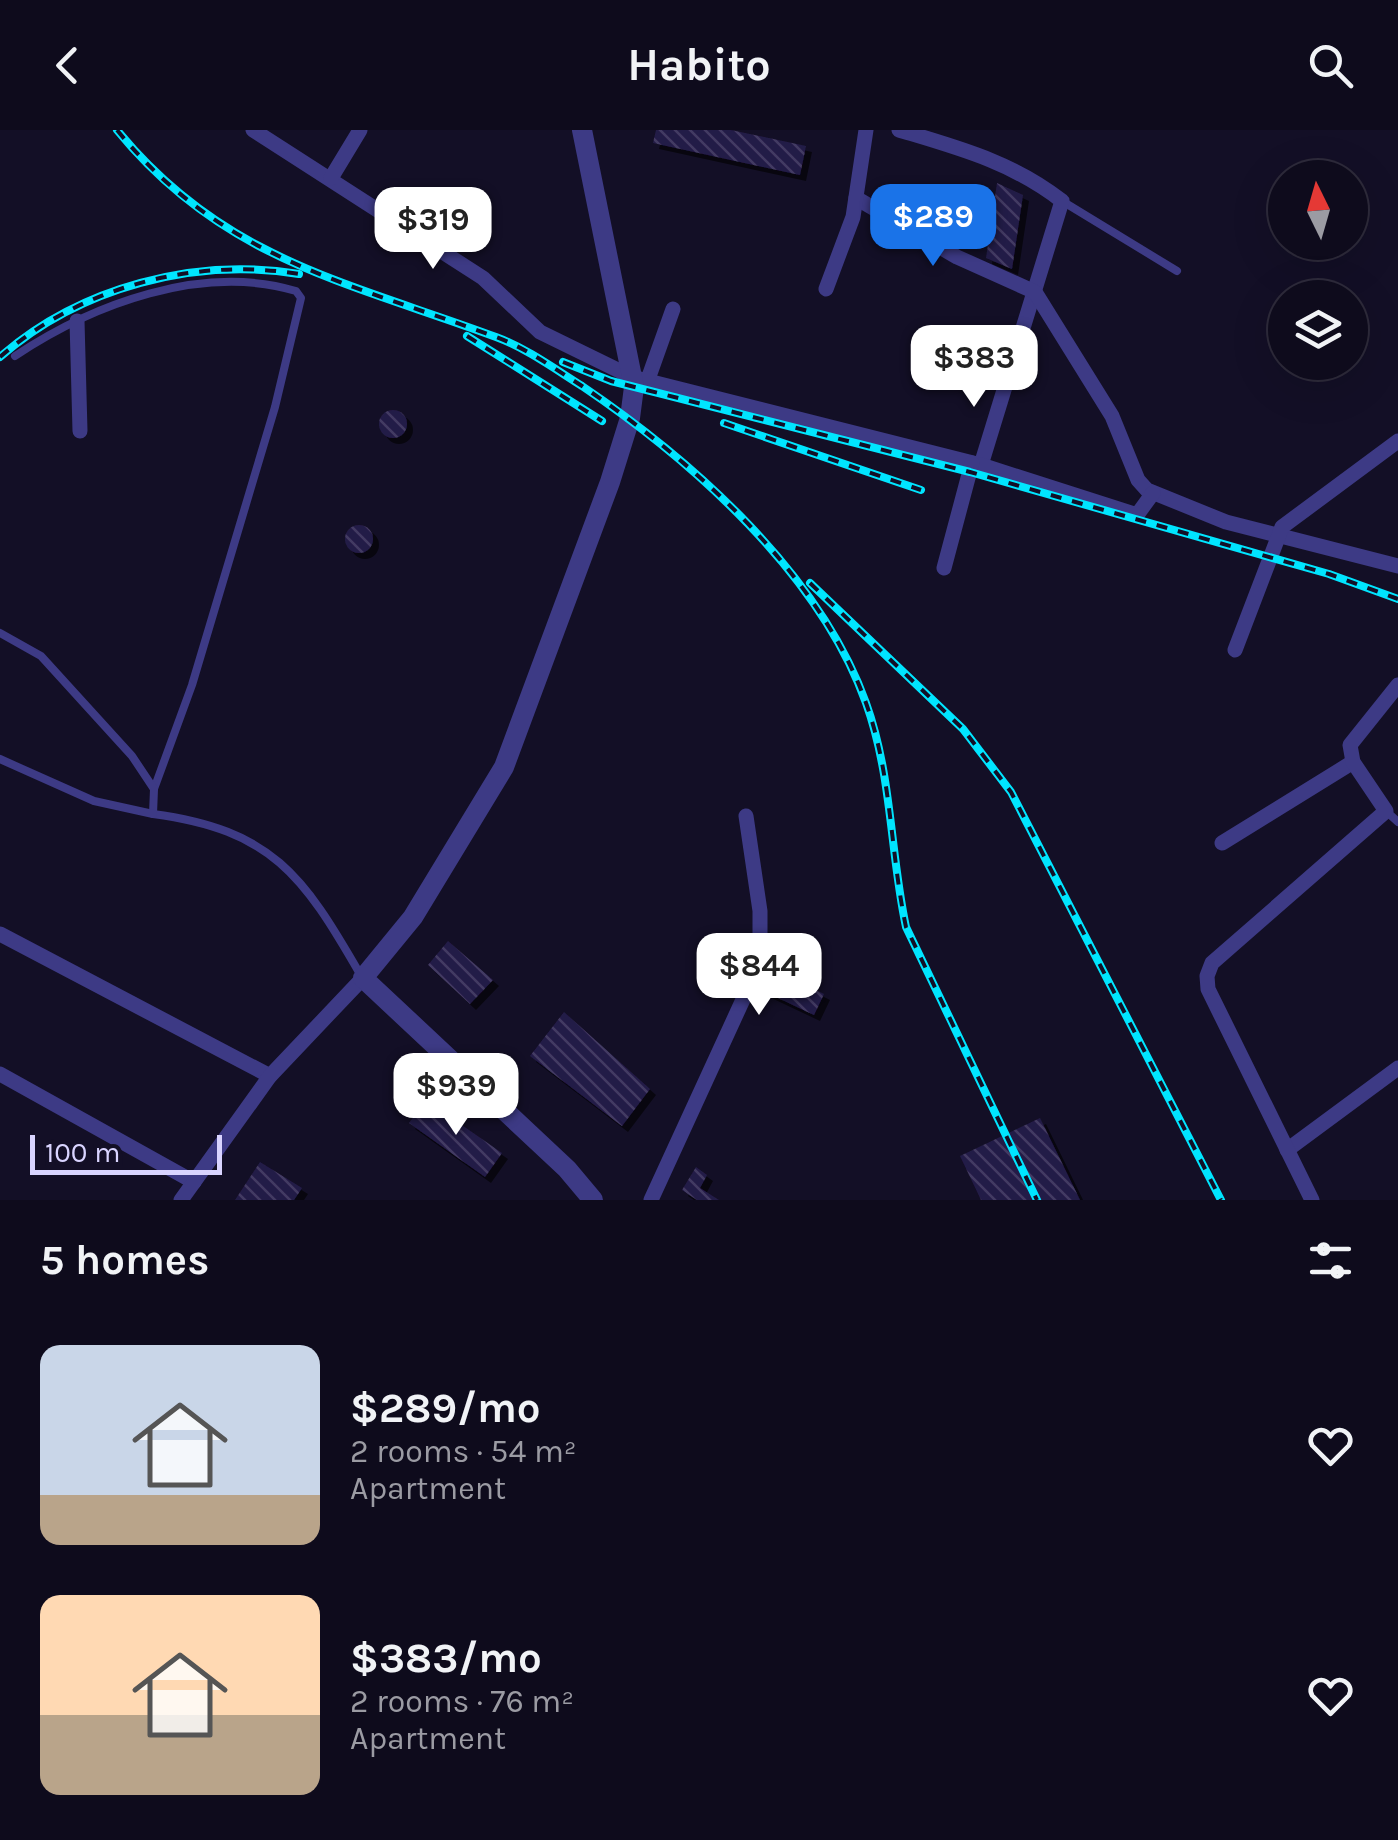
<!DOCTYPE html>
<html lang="en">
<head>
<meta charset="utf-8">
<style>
  body { margin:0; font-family:Karla,sans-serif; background:#1c1929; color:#f1f3f6; height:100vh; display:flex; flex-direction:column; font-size:38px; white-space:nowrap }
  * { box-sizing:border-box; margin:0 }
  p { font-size:32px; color:#9b9ba3 }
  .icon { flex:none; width:55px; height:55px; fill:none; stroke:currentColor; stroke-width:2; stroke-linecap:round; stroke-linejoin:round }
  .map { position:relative; height:1070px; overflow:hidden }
  .side { display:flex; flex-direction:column; background:#0e0b1c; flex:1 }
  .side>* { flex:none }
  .needle { width:65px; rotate:355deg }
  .controls { position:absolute; left:1268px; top:30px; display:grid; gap:20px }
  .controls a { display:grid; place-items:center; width:100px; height:100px; border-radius:50%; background:#0e0b1c; box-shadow:0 10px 40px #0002,0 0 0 2px #2e2b3b; font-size:50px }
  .scale { position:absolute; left:30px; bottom:25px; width:192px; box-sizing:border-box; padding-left:10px; border:5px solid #d9d4ff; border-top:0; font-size:28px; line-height:35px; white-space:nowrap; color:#d9d4ff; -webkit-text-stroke:8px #130f26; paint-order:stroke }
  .price { position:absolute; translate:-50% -85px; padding:0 22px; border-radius:20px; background:#fff; color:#222; font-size:32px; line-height:65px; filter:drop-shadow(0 2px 5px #0008) }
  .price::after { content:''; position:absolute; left:50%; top:60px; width:30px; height:22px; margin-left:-15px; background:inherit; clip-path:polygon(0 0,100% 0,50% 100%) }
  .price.selected { background:#1a73e8; color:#fff }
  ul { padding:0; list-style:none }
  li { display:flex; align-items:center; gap:30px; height:250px; padding:0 40px }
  li span { display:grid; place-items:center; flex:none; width:280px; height:200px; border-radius:20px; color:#555 }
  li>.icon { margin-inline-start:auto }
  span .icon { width:120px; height:120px; fill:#fffc; stroke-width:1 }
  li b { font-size:42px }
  h2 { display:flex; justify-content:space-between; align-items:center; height:120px; padding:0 40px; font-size:42px }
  header { display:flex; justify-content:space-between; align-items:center; height:130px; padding:0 40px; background:#0e0b1c; font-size:45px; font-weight:700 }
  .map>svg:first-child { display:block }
  .building { fill:url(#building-back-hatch); filter:url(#shadow) }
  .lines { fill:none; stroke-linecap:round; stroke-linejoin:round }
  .service { stroke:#3d3a85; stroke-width:8 }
  .minor { stroke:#3d3a85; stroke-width:15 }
  .tertiary { stroke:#3d3a85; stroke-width:20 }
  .rail-casing { stroke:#00e5ff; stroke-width:8 }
  .rail { stroke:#130f26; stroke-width:4; stroke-dasharray:11; stroke-linecap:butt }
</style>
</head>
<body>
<header><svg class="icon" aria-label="back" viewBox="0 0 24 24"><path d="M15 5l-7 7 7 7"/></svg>Habito<svg class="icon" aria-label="search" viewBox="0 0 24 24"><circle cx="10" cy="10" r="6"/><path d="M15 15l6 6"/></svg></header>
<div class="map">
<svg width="1398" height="1070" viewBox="0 0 1398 1070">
  <defs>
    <pattern id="building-back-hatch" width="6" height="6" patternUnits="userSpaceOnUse" patternTransform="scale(2.5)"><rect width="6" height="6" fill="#241b47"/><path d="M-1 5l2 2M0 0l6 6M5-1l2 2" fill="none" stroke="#433b63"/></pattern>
    <filter id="shadow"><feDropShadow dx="6" dy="6" stdDeviation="0" flood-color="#0009"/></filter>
  </defs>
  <rect width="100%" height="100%" fill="#130f26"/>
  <g class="building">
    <polygon points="656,0 731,0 806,16 800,45 653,13"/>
    <polygon points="997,53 1023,65 1012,139 986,128"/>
    <circle cx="393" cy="294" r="14"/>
    <circle cx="359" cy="409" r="14"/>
    <polygon points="448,811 493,850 470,874 428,835"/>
    <polygon points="770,837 824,864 814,885 759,859"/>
    <polygon points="564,882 650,959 622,996 530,926"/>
    <polygon points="426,970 502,1023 485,1047 409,993"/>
    <polygon points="1040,988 1080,1070 981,1070 960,1026"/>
    <polygon points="260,1032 302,1058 294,1070 235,1070"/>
    <polygon points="696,1037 707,1045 700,1058 719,1070 697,1070 682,1060"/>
  </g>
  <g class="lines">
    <g class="service">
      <polyline points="1062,71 1177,141"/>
      <path d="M 15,226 C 93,174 202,133 296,161 L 301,168 L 275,277 L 192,555 L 154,659"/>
      <path d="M 0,503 L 41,526 L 132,626 L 154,659 L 153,684 C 272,700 303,745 360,844"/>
      <polyline points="0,629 94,671 153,684"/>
      <polyline points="1386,681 1398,692"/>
    </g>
    <g class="minor">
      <path d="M 253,0 L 483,148 L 540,202 L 632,247 L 981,335 L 1062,71 C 1012,32 959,18 899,0"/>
      <polyline points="331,48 360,0"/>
      <polyline points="856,68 957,127 1035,162 1112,286 1138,350 1147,360 1226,392 1398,436"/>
      <polyline points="826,159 853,87 866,0"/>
      <polyline points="77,191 80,301"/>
      <polyline points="647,252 673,179"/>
      <polyline points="981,335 1137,385 1153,363"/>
      <polyline points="944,438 972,333"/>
      <polyline points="1235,520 1282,397 1398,311"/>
      <polyline points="1222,713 1353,632"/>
      <polyline points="0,804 270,946"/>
      <polyline points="0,944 194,1052"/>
      <polyline points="1287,1020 1398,938"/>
      <polyline points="181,1070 270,946 363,848"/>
      <polyline points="651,1070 746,863 760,820 760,781 746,686"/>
      <polyline points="1312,1070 1208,859 1207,846 1212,833 1386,681 1353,632 1350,615 1398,555"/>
    </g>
    <polyline class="tertiary" points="582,0 634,257 630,288 610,352 504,637 413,787 363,848 567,1039 593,1070"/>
    <defs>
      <g id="rail">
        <path d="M 117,0 C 223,130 348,152 496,207 C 526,218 555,239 582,256 C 693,331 820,444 866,573 C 892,645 890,722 906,797 L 1037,1070"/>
        <polyline points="467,206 602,291"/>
        <path d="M 0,227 C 80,157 195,127 299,144"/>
        <polyline points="563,232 611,251 970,342 1329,444 1398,469"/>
        <polyline points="724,293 921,360"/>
        <polyline points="810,453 963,599 1011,662 1221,1070"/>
      </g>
    </defs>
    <use href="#rail" class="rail-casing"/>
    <use href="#rail" class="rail"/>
  </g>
</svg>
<div class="controls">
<a><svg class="needle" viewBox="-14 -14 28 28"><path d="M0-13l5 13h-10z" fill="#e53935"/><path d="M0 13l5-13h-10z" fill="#9b9ba3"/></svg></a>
<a><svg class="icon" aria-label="layers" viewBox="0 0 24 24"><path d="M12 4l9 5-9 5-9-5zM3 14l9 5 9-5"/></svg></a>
</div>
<div class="scale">100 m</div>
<b class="price selected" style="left:933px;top:139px">$289</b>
<b class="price" style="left:433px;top:142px">$319</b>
<b class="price" style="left:974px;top:280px">$383</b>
<b class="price" style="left:759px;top:888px">$844</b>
<b class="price" style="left:456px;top:1008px">$939</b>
</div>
<section class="side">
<h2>5 homes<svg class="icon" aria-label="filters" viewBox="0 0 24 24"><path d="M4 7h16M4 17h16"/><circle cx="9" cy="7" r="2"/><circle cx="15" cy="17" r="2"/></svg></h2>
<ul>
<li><span style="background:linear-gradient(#c9d6e8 75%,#b9a48a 0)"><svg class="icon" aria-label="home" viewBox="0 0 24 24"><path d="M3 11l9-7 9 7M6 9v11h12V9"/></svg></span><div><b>$289/mo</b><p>2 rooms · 54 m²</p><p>Apartment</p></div><svg class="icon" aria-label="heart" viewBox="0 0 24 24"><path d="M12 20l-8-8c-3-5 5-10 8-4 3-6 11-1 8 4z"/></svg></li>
<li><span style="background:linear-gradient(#ffd9b3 60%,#b9a48a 0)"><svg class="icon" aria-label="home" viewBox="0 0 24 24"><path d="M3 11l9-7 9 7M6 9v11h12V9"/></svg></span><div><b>$383/mo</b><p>2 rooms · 76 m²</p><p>Apartment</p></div><svg class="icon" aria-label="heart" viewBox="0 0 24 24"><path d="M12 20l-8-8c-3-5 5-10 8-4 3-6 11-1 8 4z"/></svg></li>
</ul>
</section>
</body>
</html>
